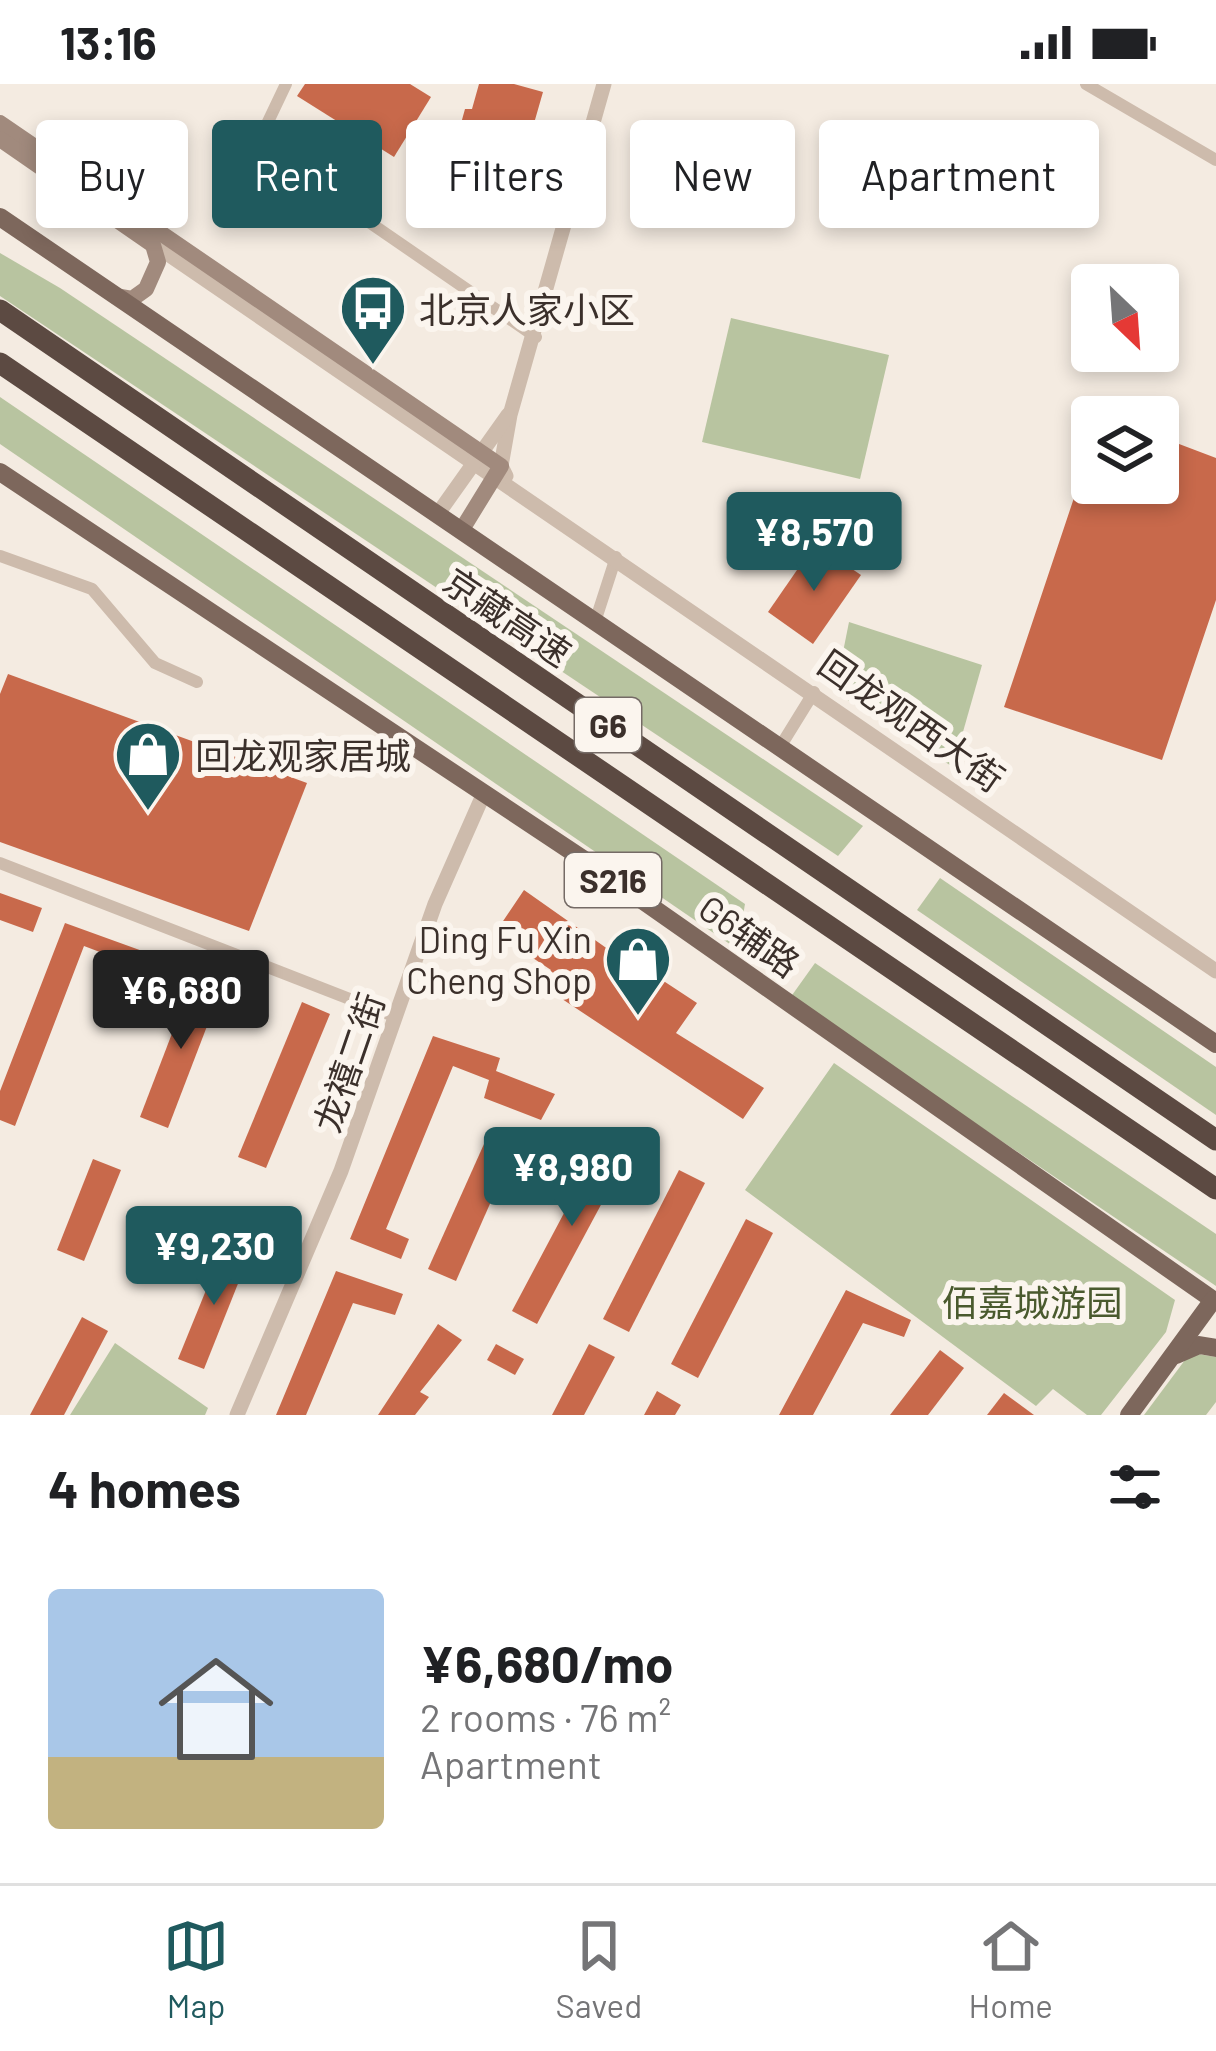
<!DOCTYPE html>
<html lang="en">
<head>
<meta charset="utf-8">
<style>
  body { margin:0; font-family:Barlow,"Noto Sans SC",sans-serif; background:#f2f2f2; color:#202124; height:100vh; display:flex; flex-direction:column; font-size:45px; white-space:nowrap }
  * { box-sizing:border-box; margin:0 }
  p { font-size:39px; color:#757577 }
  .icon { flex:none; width:66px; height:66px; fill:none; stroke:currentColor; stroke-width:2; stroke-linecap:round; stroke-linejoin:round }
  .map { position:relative; height:1331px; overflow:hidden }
  .side { display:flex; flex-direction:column; background:#fff; flex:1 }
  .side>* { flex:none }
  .top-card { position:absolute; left:36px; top:36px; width:1146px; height:108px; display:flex; gap:24px }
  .needle { width:78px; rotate:155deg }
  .buttons { position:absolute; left:1071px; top:180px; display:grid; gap:24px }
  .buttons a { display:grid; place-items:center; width:108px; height:108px; border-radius:12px; background:#fff; box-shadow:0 6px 18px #0003; font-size:60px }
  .price { position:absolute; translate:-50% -102px; padding:0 27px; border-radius:12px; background:#1f5a5e; color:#fff; font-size:39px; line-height:78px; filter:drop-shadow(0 3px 6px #0008) }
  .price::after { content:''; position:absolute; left:50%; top:72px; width:36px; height:27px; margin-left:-18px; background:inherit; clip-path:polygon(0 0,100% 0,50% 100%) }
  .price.selected { background:#222; color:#fff }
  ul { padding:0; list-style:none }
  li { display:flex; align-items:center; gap:36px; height:300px; padding:0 48px }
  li+li { border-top:3px solid #e0e0e0 }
  li span { display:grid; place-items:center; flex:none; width:336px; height:240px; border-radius:12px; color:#555 }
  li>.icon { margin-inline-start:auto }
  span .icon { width:144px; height:144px; fill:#fffc; stroke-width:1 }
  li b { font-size:51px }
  h2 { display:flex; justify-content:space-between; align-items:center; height:144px; padding:0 48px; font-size:51px }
  .tag { padding:0 42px; border-radius:12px; background:#fff; box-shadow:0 6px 18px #0003; font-size:42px; line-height:108px }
  .tag.selected { background:#1f5a5e; color:#fff }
  .status { display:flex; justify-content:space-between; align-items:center; height:84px; padding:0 60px; background:#fff; direction:ltr }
  .status svg { height:33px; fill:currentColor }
  .tabs { display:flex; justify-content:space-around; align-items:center; height:168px; border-top:3px solid #e0e0e0; background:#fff; font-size:33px; color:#757577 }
  .tabs a { display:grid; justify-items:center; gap:6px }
  .tabs .selected { color:#1f5a5e }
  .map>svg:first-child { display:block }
  .green { fill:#b8c4a0 }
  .building { fill:#c8694b }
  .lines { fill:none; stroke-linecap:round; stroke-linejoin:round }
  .minor { stroke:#cdbbac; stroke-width:12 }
  .tertiary { stroke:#cdbbac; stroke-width:15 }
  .secondary { stroke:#a18a7d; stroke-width:16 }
  .primary { stroke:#7d675c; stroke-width:18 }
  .motorway { stroke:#5c4a42; stroke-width:21 }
  .labels { text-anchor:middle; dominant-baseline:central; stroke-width:12; stroke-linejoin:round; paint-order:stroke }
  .shield { fill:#fbf5ee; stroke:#756b66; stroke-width:3 }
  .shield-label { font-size:33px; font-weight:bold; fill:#3b302b }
  .poi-label { font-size:36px; fill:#3b302b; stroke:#fbf5ee; text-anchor:start }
  .street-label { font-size:36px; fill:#3b302b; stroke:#fbf5ee }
  .park-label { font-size:36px; fill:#4a5a2e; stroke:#fbf5ee }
</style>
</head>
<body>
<div class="status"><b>13:16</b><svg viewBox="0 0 49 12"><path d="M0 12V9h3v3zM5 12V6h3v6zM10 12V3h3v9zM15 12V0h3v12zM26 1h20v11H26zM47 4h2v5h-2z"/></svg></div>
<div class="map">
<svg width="1216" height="1331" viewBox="0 0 1216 1331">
  <rect width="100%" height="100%" fill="#f4ebe1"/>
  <g class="green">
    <polygon points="0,169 60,204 863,742 838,772 0,212"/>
    <polygon points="731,234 889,271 860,395 702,358"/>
    <polygon points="0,313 745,820 737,865 0,360"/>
    <polygon points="849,538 982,581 953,683 835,608"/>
    <polygon points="940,794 1216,983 1216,1031 917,826"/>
    <polygon points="815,879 1216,1150 1216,1202 790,914"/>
    <polygon points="834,979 1175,1216 1166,1248 1101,1331 1087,1331 1053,1305 1036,1322 745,1106"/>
    <polygon points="115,1259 208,1324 205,1331 70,1331"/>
    <polygon points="1198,1270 1216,1273 1216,1318 1206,1331 1144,1331 1185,1276"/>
  </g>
  <g class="building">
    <polygon points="305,0 410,0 431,13 394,73 297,12"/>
    <polygon points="479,0 514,0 543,8 512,116 445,97 465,25 472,25"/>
    <polygon points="1158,352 1216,374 1216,516 1162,676 1004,623 1090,366 1092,399 1158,399"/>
    <polygon points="815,460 861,491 813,560 768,528"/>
    <polygon points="8,590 307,699 249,847 0,758 0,610"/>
    <polygon points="524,806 656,899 659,894 697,919 676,949 764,1004 743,1035 541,901 551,886 495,849"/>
    <polygon points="0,809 42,824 33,848 0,836"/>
    <polygon points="65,839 170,877 162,900 110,882 113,873 84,862 15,1042 0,1036 0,1007"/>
    <polygon points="194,892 222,903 168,1044 140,1033"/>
    <polygon points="302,918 330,930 266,1084 238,1073"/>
    <polygon points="433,952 500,974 496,987 555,1010 541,1036 484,1014 489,996 453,982 386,1145 409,1155 401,1175 350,1155"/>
    <polygon points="606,1050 632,1063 537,1240 512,1227"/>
    <polygon points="484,1060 511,1072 456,1197 428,1185"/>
    <polygon points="93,1075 121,1086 84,1177 57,1166"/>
    <polygon points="679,1086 705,1099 629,1248 603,1235"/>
    <polygon points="746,1135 773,1149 698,1294 671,1280"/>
    <polygon points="224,1162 249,1172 204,1285 178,1275"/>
    <polygon points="336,1187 403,1210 395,1231 353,1219 306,1331 276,1331"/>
    <polygon points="846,1206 911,1236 904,1253 863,1239 813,1331 779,1331"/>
    <polygon points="82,1233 108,1247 64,1331 30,1331"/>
    <polygon points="438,1240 462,1256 420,1308 429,1313 415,1331 378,1331"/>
    <polygon points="496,1260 524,1275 515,1291 487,1276"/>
    <polygon points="589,1260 615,1273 584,1331 552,1331"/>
    <polygon points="940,1266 964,1284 928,1331 890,1331"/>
    <polygon points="657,1307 681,1321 675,1331 644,1331"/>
    <polygon points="1004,1309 1034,1331 987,1331"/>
  </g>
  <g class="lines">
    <g class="minor">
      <polyline points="286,0 257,61 536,253"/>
      <polyline points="1086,0 1216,76"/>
      <polyline points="0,472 92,505 155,579 197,598"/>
      <polyline points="595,538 616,473"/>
      <polyline points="780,663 814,608"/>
      <polyline points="0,779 396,933"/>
    </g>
    <g class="tertiary">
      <polyline points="149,157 1216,887"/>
      <polyline points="506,392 501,382 510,331 604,0"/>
      <polyline points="437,431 508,331"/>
      <polyline points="237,1331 341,1087 435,820 484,709"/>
    </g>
    <g class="secondary">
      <polyline points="0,39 501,382 461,447"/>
      <polyline points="0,55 153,161 158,178 146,205 132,215 115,212"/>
    </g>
    <g class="primary">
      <polyline points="0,133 1216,960"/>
      <polyline points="0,388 589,779 1216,1218"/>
      <polyline points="1176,1271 1199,1261 1216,1264"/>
      <polyline points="1129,1331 1213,1216"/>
    </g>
    <g class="motorway">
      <polyline points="0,226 1216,1056"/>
      <polyline points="0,279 1216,1105"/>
    </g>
  </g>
  <defs>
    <symbol id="bus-pin" viewBox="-11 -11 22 30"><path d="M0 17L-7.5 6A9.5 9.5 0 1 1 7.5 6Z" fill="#1f5a5e" stroke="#fbf5ee"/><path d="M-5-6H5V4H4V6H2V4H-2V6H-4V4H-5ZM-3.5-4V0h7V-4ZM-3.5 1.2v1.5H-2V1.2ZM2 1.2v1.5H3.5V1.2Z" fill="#fff"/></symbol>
    <symbol id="shop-pin" viewBox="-11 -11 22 30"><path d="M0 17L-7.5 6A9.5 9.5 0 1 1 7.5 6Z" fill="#1f5a5e" stroke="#fbf5ee"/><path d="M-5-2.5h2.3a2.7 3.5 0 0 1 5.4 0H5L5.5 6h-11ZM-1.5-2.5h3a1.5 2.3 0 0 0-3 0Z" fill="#fff"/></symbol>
  </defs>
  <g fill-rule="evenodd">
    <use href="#bus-pin" x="335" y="186" width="76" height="104"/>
    <use href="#shop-pin" x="110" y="632" width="76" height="104"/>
    <use href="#shop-pin" x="600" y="837" width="76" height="104"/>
  </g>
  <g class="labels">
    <g class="shield">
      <rect x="575" y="614" width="66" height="54" rx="9"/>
      <rect x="565" y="769" width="96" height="54" rx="9"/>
    </g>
    <g class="shield-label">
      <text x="608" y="641">G6</text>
      <text x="613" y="796">S216</text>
    </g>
    <g class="poi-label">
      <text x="419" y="224">北京人家小区</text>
      <text x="195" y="670">回龙观家居城</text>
      <text x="592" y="854" text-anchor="end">Ding Fu Xin<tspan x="592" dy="41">Cheng Shop</tspan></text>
    </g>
    <g class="street-label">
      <text transform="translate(508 532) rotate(34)">京藏高速</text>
      <text transform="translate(912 636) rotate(35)">回龙观西大街</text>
      <text transform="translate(750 851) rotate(35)">G6辅路</text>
      <text transform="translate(348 978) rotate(-71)">龙禧二街</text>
    </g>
    <g class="park-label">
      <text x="1032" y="1217">佰嘉城游园</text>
    </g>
  </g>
</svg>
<div class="buttons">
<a><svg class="needle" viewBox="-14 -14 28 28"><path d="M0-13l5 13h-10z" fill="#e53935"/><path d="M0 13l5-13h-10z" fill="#757577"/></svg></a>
<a><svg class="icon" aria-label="layers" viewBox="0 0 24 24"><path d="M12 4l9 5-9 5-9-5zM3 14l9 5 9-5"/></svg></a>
</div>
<b class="price" style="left:814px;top:510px">¥8,570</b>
<b class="price selected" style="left:181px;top:968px">¥6,680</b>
<b class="price" style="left:572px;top:1145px">¥8,980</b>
<b class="price" style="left:214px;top:1224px">¥9,230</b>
<div class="top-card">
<a class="tag">Buy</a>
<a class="tag selected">Rent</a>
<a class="tag">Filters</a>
<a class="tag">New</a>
<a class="tag">Apartment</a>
</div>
</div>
<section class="side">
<h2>4 homes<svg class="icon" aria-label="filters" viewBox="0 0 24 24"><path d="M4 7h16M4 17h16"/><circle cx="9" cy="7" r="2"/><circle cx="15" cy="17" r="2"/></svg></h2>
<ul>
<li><span style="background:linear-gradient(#a9c7e8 70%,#c2b280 0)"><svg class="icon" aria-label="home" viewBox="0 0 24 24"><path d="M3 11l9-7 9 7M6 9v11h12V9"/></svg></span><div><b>¥6,680/mo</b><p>2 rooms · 76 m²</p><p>Apartment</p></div></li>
</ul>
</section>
<nav class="tabs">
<a class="selected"><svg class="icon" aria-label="map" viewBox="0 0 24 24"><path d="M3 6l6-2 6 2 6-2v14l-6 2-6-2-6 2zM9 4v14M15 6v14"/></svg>Map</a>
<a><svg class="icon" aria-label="saved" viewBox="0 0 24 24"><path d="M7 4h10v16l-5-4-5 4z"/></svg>Saved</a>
<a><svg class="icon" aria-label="home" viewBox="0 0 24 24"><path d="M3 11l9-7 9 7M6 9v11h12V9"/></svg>Home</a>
</nav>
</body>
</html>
